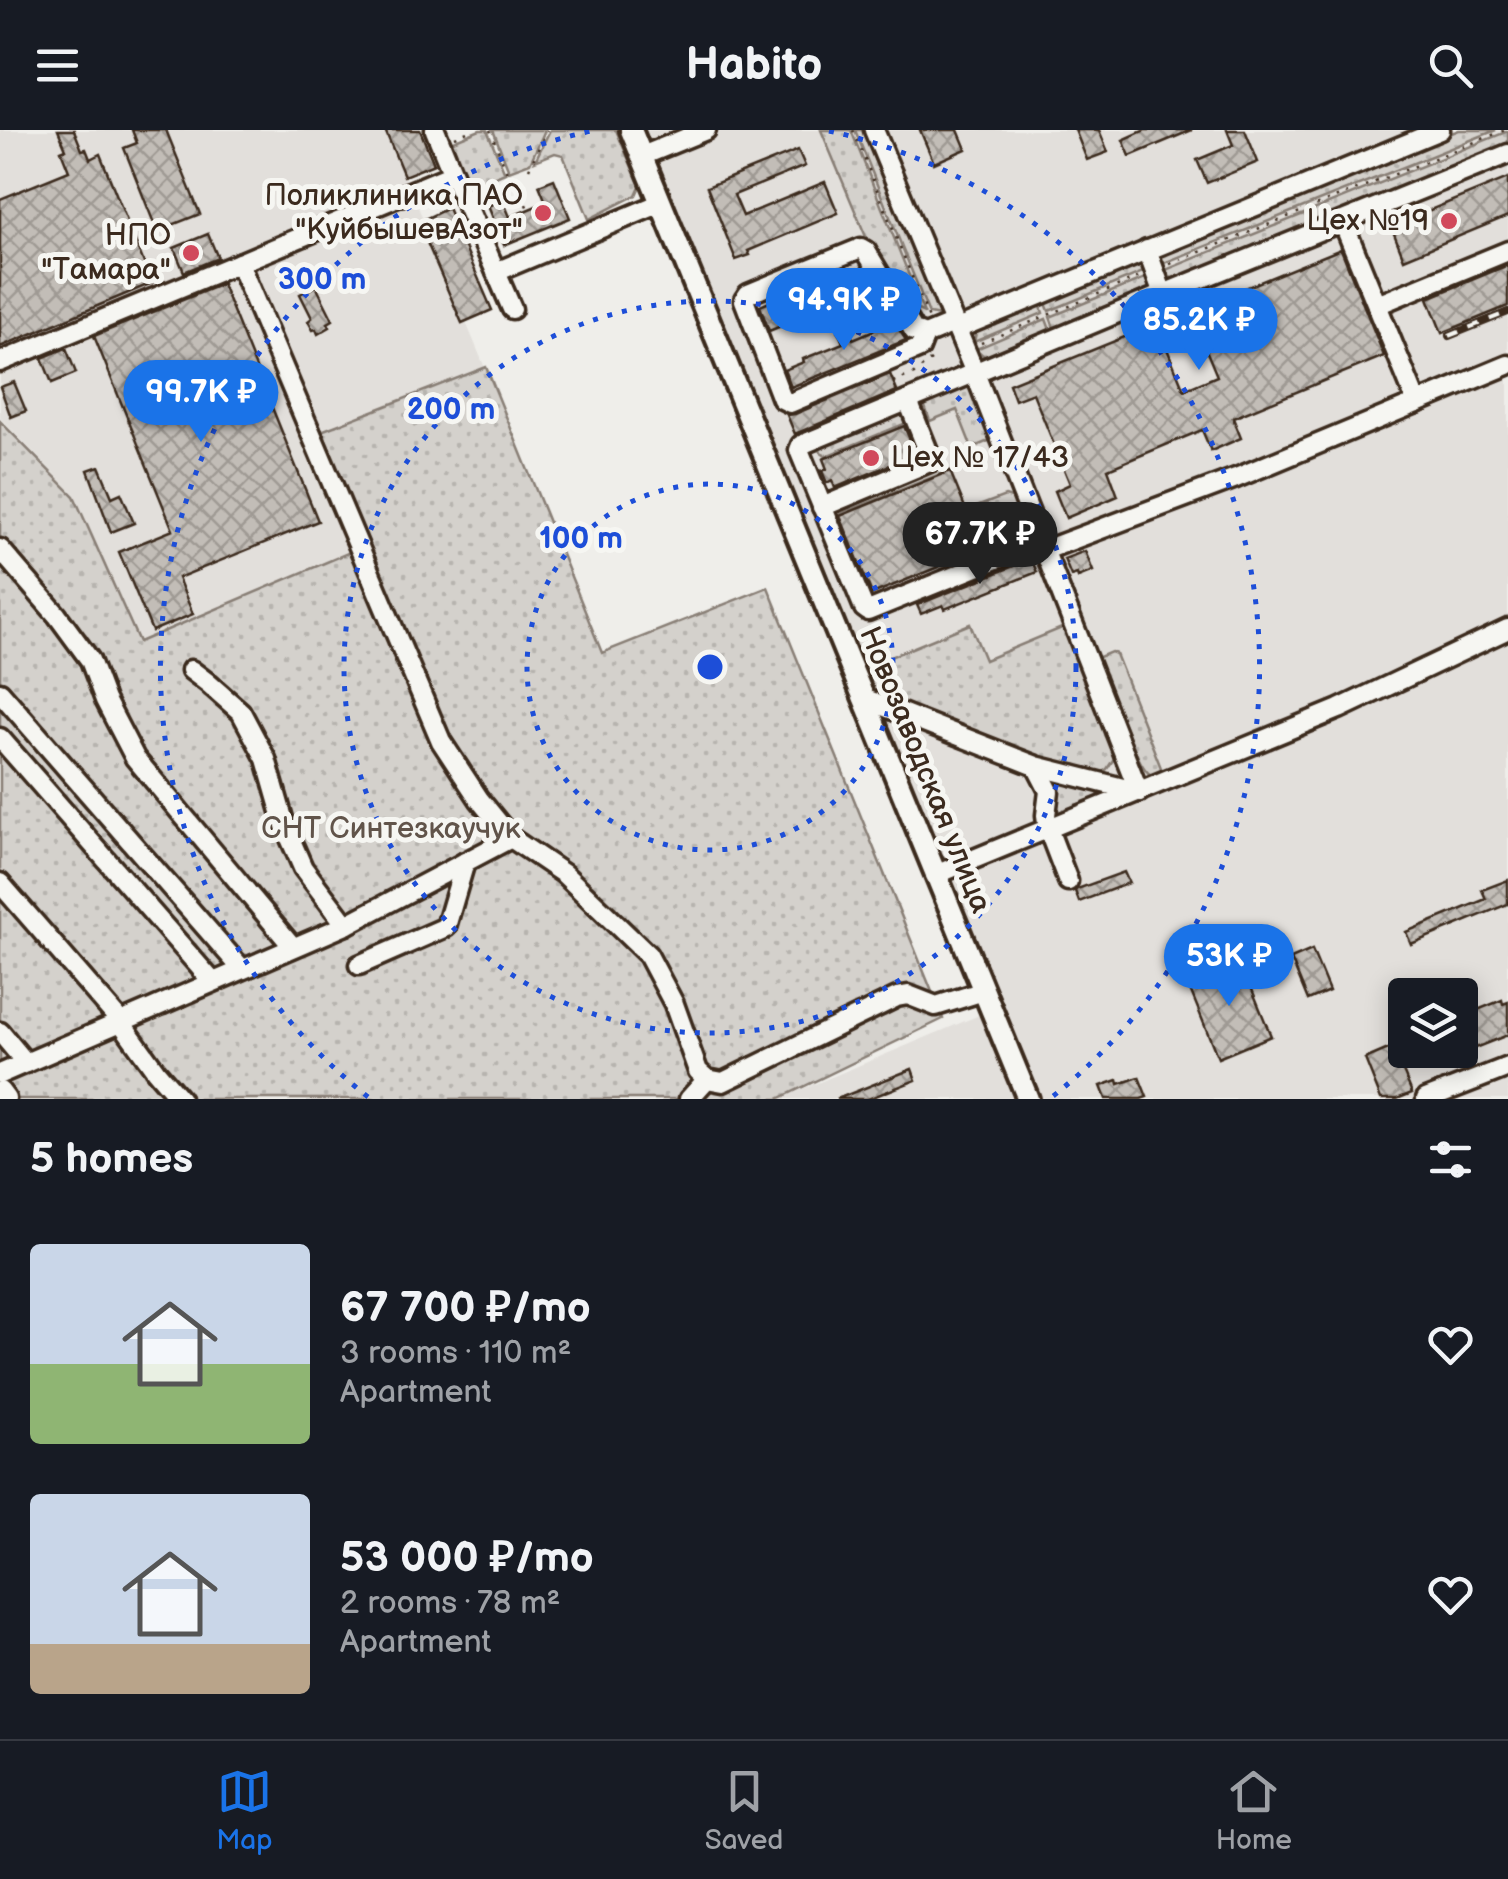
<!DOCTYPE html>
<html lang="en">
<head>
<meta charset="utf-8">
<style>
  body { margin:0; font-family:"Balsamiq Sans",sans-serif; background:#242831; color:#f1f3f6; height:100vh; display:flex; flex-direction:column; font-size:38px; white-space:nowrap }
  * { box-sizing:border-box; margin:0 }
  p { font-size:32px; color:#9ea1a6 }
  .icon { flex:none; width:55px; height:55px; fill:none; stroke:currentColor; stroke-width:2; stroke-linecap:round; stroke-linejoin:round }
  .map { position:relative; height:969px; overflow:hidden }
  .side { display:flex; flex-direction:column; background:#171b24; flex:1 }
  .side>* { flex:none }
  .tools { position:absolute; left:1388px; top:848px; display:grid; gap:20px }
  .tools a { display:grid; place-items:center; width:90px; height:90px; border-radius:10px; background:#171b24; box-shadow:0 5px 25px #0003; font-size:50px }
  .price { position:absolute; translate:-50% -85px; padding:0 22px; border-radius:35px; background:#1a73e8; color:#fff; font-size:32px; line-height:65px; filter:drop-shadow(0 2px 5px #0008) }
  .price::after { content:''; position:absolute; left:50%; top:60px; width:30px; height:22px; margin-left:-15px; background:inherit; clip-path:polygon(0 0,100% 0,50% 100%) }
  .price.selected { background:#222; color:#fff }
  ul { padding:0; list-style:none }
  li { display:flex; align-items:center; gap:30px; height:250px; padding:0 30px }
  li span { display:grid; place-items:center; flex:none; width:280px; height:200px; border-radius:10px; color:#555 }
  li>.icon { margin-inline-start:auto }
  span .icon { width:120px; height:120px; fill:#fffc; stroke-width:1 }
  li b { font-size:42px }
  h2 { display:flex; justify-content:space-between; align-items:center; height:120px; padding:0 30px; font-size:42px }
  header { display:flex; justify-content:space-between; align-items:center; height:130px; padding:0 30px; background:#171b24; font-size:45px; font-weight:600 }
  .dock { display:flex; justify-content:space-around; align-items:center; height:140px; border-top:2px solid #363941; background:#171b24; font-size:28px; color:#9ea1a6 }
  .dock a { display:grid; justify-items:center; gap:5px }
  .dock .selected { color:#1a73e8 }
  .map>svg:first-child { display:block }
  .built { fill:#e2dfdb; fill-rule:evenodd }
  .grass { fill:url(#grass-dots); stroke:#887e75; stroke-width:2.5 }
  .building { fill:url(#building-cross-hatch); stroke:#3b2a1e; stroke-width:2.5; fill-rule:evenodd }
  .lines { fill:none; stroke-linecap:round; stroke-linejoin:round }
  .minor-casing { stroke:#3b2a1e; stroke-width:25 }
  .major-casing { stroke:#3b2a1e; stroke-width:28 }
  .path { stroke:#3b2a1e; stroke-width:2.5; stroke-dasharray:2.5 8; stroke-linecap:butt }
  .minor { stroke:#f6f6f2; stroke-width:18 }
  .major { stroke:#f6f6f2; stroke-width:20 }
  .rail-casing { stroke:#3b2a1e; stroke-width:8 }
  .rail { stroke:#f6f6f2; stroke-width:4; stroke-dasharray:11; stroke-linecap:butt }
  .ring { fill:none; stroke:#1d4ed8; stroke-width:5; stroke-dasharray:5 10 }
  .poi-dot { fill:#d1495b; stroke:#f6f6f2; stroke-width:4 }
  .labels { text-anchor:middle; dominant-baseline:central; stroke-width:10; stroke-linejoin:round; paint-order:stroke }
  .poi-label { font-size:30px; fill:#3b2a1e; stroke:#f6f6f2; text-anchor:end }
  .street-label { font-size:30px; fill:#3b2a1e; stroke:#f6f6f2 }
  .park-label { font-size:30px; fill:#61544a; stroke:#f6f6f2 }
  .centre { fill:#1d4ed8; stroke:#f6f6f2; stroke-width:5 }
  .ring-label { font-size:30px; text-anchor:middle; font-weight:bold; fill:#1d4ed8; stroke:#f6f6f2; stroke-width:10; stroke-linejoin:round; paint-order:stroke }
</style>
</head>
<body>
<header><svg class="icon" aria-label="menu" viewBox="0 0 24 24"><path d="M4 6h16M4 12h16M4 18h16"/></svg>Habito<svg class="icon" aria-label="search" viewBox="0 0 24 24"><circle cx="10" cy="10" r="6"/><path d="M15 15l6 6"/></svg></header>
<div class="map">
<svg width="1508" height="969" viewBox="0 0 1508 969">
  <defs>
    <pattern id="grass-dots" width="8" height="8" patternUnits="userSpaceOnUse" patternTransform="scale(2.5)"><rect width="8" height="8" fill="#d4d1cc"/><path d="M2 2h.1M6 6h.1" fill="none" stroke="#b7b4af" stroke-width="1.8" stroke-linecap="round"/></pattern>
    <pattern id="building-cross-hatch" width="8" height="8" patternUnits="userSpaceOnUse" patternTransform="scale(2.5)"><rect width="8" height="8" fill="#c2bdb7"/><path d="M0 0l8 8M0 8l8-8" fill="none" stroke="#9f9a94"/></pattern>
  </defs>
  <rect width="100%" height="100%" fill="#efeeea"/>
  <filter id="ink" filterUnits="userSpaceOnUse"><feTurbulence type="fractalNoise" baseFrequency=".01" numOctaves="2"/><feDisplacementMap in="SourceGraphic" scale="20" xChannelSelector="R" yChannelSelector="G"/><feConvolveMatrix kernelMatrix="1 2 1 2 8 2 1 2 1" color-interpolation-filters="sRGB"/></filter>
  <g filter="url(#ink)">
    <g class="built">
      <polygon points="0,0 386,0 530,346 140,511 74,364 0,288"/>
      <path d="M 641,0 L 1508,0 L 1508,969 L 1028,969 ZM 1405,865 L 1460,865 L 1460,920 L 1405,920 Z"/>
      <polygon points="989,881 1025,969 779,969"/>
    </g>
    <g class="grass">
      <polygon points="480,0 487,0 505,43 467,59 448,13"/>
      <polygon points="493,0 545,0 530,33 509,41"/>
      <polygon points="550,0 616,0 640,56 636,65 589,89 563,25 555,23 535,31"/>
      <polygon points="821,0 851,0 924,183 903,173 869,114"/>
      <polygon points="855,0 865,0 940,186 929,184"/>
      <polygon points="1459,0 1496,0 1159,135 1158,126 1161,120"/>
      <polygon points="1508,1 1508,18 1175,151 1163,141"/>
      <polygon points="1142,129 1148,140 1049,181 1044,168"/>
      <polygon points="1150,146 1152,161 1056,203 1050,187"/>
      <polygon points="1039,170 1043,183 974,212 976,203 981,197"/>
      <polygon points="1046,189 1052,205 990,227 984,226 976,219"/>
      <polygon points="486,237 602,523 768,457 943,889 778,969 0,969 0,291 74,366 139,512 362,417 316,303"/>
      <polygon points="963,256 969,258 973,263 991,310 972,318 957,280 930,291 923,271"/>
      <polygon points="902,278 908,289 904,294 826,326 821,323 818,314"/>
      <polygon points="939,332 943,343 838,385 835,384 833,379"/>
      <polygon points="1005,366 1015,369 1027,403 1004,414 1001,405 997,403 982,409 971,379"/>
      <polygon points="970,494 985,530 1069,495 1117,624 1107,639 1099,644 1045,632 887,571 873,534"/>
      <path d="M 1111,522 L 1116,524 L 1165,648 C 1150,650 1144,639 1138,627 L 1097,528 Z"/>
      <polygon points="1059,649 1096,660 1099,665 1097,671 1054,689 1053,653"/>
    </g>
    <g class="building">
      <polygon points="58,0 74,0 82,20 86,19 90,29 100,24 152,153 0,217 0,69 69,41 61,21 66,19"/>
      <polygon points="132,0 166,0 200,84 157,101 124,18 137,13"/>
      <polygon points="385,0 420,0 434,34 404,46"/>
      <polygon points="920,0 958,0 966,19 934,33"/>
      <polygon points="1075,0 1099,0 1108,22 1087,30"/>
      <polygon points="1145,0 1192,0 1130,26 1123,10"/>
      <polygon points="1227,0 1245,0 1258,32 1207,53 1197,30 1233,15"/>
      <polygon points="798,20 805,36 734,65 743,86 825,52 838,83 748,121 750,125 736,130 707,57"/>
      <polygon points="1508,48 1508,86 1404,129 1391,96"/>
      <polygon points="554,49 570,88 504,115 488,76 503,70 510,87 546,72 539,55"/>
      <polygon points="448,78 492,180 462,193 418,92"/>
      <polygon points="208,104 218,128 184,142 174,118"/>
      <path d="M 1341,119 L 1384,226 L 1233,288 L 1241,308 L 1211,321 L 1202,300 L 1108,339 L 1118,366 L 1066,388 L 1055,361 L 1070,354 L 1033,263 L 1015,270 L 1009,254 ZM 1196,196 L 1217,246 L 1184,260 L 1163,209 Z"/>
      <polygon points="1508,135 1508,176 1442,203 1428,168"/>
      <polygon points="857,139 866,161 769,201 760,176 811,154 812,157"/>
      <polygon points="222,154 318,391 178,448 193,484 152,501 119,422 173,400 94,206"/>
      <polygon points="316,156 333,190 328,193 330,197 318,204 316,199 313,200 308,191 312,188 300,164"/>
      <polygon points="895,194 906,210 791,257 784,240 804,232 803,229 843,213 838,201 848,197 853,209 886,195 886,197"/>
      <polygon points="66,218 76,243 52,253 42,228"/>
      <polygon points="890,244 897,261 795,304 787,285 795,284"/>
      <polygon points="14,252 26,281 11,287 0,257"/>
      <polygon points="904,296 916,324 835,358 832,350 827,353 822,341 827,339 823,329"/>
      <polygon points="99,336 112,367 121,363 134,393 111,402 88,340"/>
      <polygon points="950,341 982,419 872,464 840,386"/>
      <polygon points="1085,421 1093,441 1078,447 1077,444 1071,446 1064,429"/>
      <polygon points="1031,429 1037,442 945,479 943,475 921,484 917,475"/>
      <polygon points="1124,742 1129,753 1079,772 1075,761 1077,759"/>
      <polygon points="1508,750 1508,774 1411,814 1406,802 1486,769 1482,760"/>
      <polygon points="1312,820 1329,861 1308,870 1291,829"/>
      <polygon points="1240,830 1271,906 1218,928 1187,852"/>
      <polygon points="1502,870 1503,874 1508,872 1508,905 1460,924 1460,887"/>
      <polygon points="1393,917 1412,963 1397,969 1381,969 1365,929"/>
      <polygon points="912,939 916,950 868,969 837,969"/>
      <polygon points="1139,947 1147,967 1141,969 1106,969 1101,956 1118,950 1119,954"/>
    </g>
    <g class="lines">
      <defs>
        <g id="minor">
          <polyline points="874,0 975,243 1139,662"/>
          <polyline points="642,26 706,0"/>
          <polyline points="453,44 496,142 661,73"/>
          <polyline points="1343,92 1417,273"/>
          <polyline points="1147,120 1163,164"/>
          <polyline points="239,133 453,44 435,0"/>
          <polyline points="496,142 512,179"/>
          <polyline points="1377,175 1508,121"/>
          <polyline points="957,199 1440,0"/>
          <polyline points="925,205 920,218 790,273 782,269 744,170 748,164 861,118 866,121 914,201 925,205 954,193"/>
          <polyline points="0,232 239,133 441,611 479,669 511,708"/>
          <polyline points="822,377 932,331 908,271"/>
          <polyline points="1041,411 868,481 864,478 799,320 801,315 1163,164 1508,24"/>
          <polyline points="0,419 57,485 90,530 105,570 135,628 293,817"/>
          <polyline points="1045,420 1236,348 1508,235"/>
          <polyline points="191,540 208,553 241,582 266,629 286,699 303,738 346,795"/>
          <polyline points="0,562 242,839"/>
          <polyline points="863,568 1036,636 1139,662"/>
          <polyline points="0,608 212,851"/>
          <polyline points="1036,636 1049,661 1046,685 1048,699 1068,751"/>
          <polyline points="935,745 1339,579 1508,499"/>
          <polyline points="0,753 120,891 156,941 180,969"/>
          <polyline points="359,835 446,797 465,732"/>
          <polyline points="0,902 26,933"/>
          <polyline points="0,944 346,795 511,708 564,744 648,825 674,874 698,941 707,949 723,952 897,867 908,865 936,876 984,861"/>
          <polyline points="0,961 6,969"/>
          <polyline points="689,969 707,949"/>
          <polyline points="1426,969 1508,937"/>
        </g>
        <polyline id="major" points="631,0 1028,969"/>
      </defs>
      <use href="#minor" class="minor-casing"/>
      <use href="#major" class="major-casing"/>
      <g class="path">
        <polyline points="490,0 509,47"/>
        <polyline points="853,0 929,189"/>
        <polyline points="455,7 472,0"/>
        <polyline points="529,39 547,0"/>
        <polyline points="514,45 528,79"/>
        <polyline points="1170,134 1505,0"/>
        <polyline points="981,213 1139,147"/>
        <polyline points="893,252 914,244 931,230"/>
      </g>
      <use href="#minor" class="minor"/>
      <use href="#major" class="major"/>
      <defs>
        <polyline id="rail" points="1449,206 1508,182"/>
      </defs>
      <use href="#rail" class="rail-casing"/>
      <use href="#rail" class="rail"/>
    </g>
  </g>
  <g class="ring">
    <circle cx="710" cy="537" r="183"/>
    <circle cx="710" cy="537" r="366"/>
    <path d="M368 967A549 549 0 0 1 591 1M829 1A549 549 0 0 1 1052 967"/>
  </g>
  <g class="poi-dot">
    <circle cx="543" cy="83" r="10"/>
    <circle cx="1449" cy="91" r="10"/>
    <circle cx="191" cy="123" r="10"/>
    <circle cx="871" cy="328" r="10"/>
  </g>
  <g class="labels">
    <g class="poi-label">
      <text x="523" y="66">Поликлиника ПАО<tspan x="523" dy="34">"КуйбышевАзот"</tspan></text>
      <text x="1429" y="91">Цех №19</text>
      <text x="171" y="106">НПО<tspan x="171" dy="34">"Тамара"</tspan></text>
      <text x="891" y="328" text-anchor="start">Цех № 17/43</text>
    </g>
    <g class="street-label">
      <text transform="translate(925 640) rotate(68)">Новозаводская улица</text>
    </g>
    <g class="park-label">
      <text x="391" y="699">СНТ Синтезкаучук</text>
    </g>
  </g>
  <circle cx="710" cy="537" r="15" class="centre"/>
  <g class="ring-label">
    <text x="322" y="159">300 m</text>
    <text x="451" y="289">200 m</text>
    <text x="581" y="418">100 m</text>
  </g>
</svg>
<div class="tools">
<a><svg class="icon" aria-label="layers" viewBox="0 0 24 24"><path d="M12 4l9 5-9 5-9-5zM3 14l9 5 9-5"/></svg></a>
</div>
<b class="price" style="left:844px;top:223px">94.9K ₽</b>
<b class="price" style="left:1199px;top:243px">85.2K ₽</b>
<b class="price" style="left:201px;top:315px">99.7K ₽</b>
<b class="price selected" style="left:980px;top:457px">67.7K ₽</b>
<b class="price" style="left:1229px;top:879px">53K ₽</b>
</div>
<section class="side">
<h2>5 homes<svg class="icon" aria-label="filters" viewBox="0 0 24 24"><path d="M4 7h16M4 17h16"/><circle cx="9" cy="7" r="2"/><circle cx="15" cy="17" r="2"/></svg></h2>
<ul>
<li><span style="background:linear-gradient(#c9d6e8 60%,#8fb573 0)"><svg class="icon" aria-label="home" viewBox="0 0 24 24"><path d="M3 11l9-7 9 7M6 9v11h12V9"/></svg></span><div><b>67 700 ₽/mo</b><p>3 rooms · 110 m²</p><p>Apartment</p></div><svg class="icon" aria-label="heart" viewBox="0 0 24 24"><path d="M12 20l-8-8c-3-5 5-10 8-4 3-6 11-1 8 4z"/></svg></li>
<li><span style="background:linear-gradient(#c9d6e8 75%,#b9a48a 0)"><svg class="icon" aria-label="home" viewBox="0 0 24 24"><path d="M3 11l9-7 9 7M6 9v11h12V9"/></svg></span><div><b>53 000 ₽/mo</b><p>2 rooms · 78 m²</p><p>Apartment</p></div><svg class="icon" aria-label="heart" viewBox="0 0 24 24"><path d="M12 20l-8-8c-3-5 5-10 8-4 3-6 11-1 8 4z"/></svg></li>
</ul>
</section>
<nav class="dock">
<a class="selected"><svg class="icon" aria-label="map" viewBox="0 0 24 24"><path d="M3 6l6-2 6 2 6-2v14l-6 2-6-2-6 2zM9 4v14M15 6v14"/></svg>Map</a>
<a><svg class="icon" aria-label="saved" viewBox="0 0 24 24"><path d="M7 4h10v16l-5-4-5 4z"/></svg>Saved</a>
<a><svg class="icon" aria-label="home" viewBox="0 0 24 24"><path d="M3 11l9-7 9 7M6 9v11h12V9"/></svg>Home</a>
</nav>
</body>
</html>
